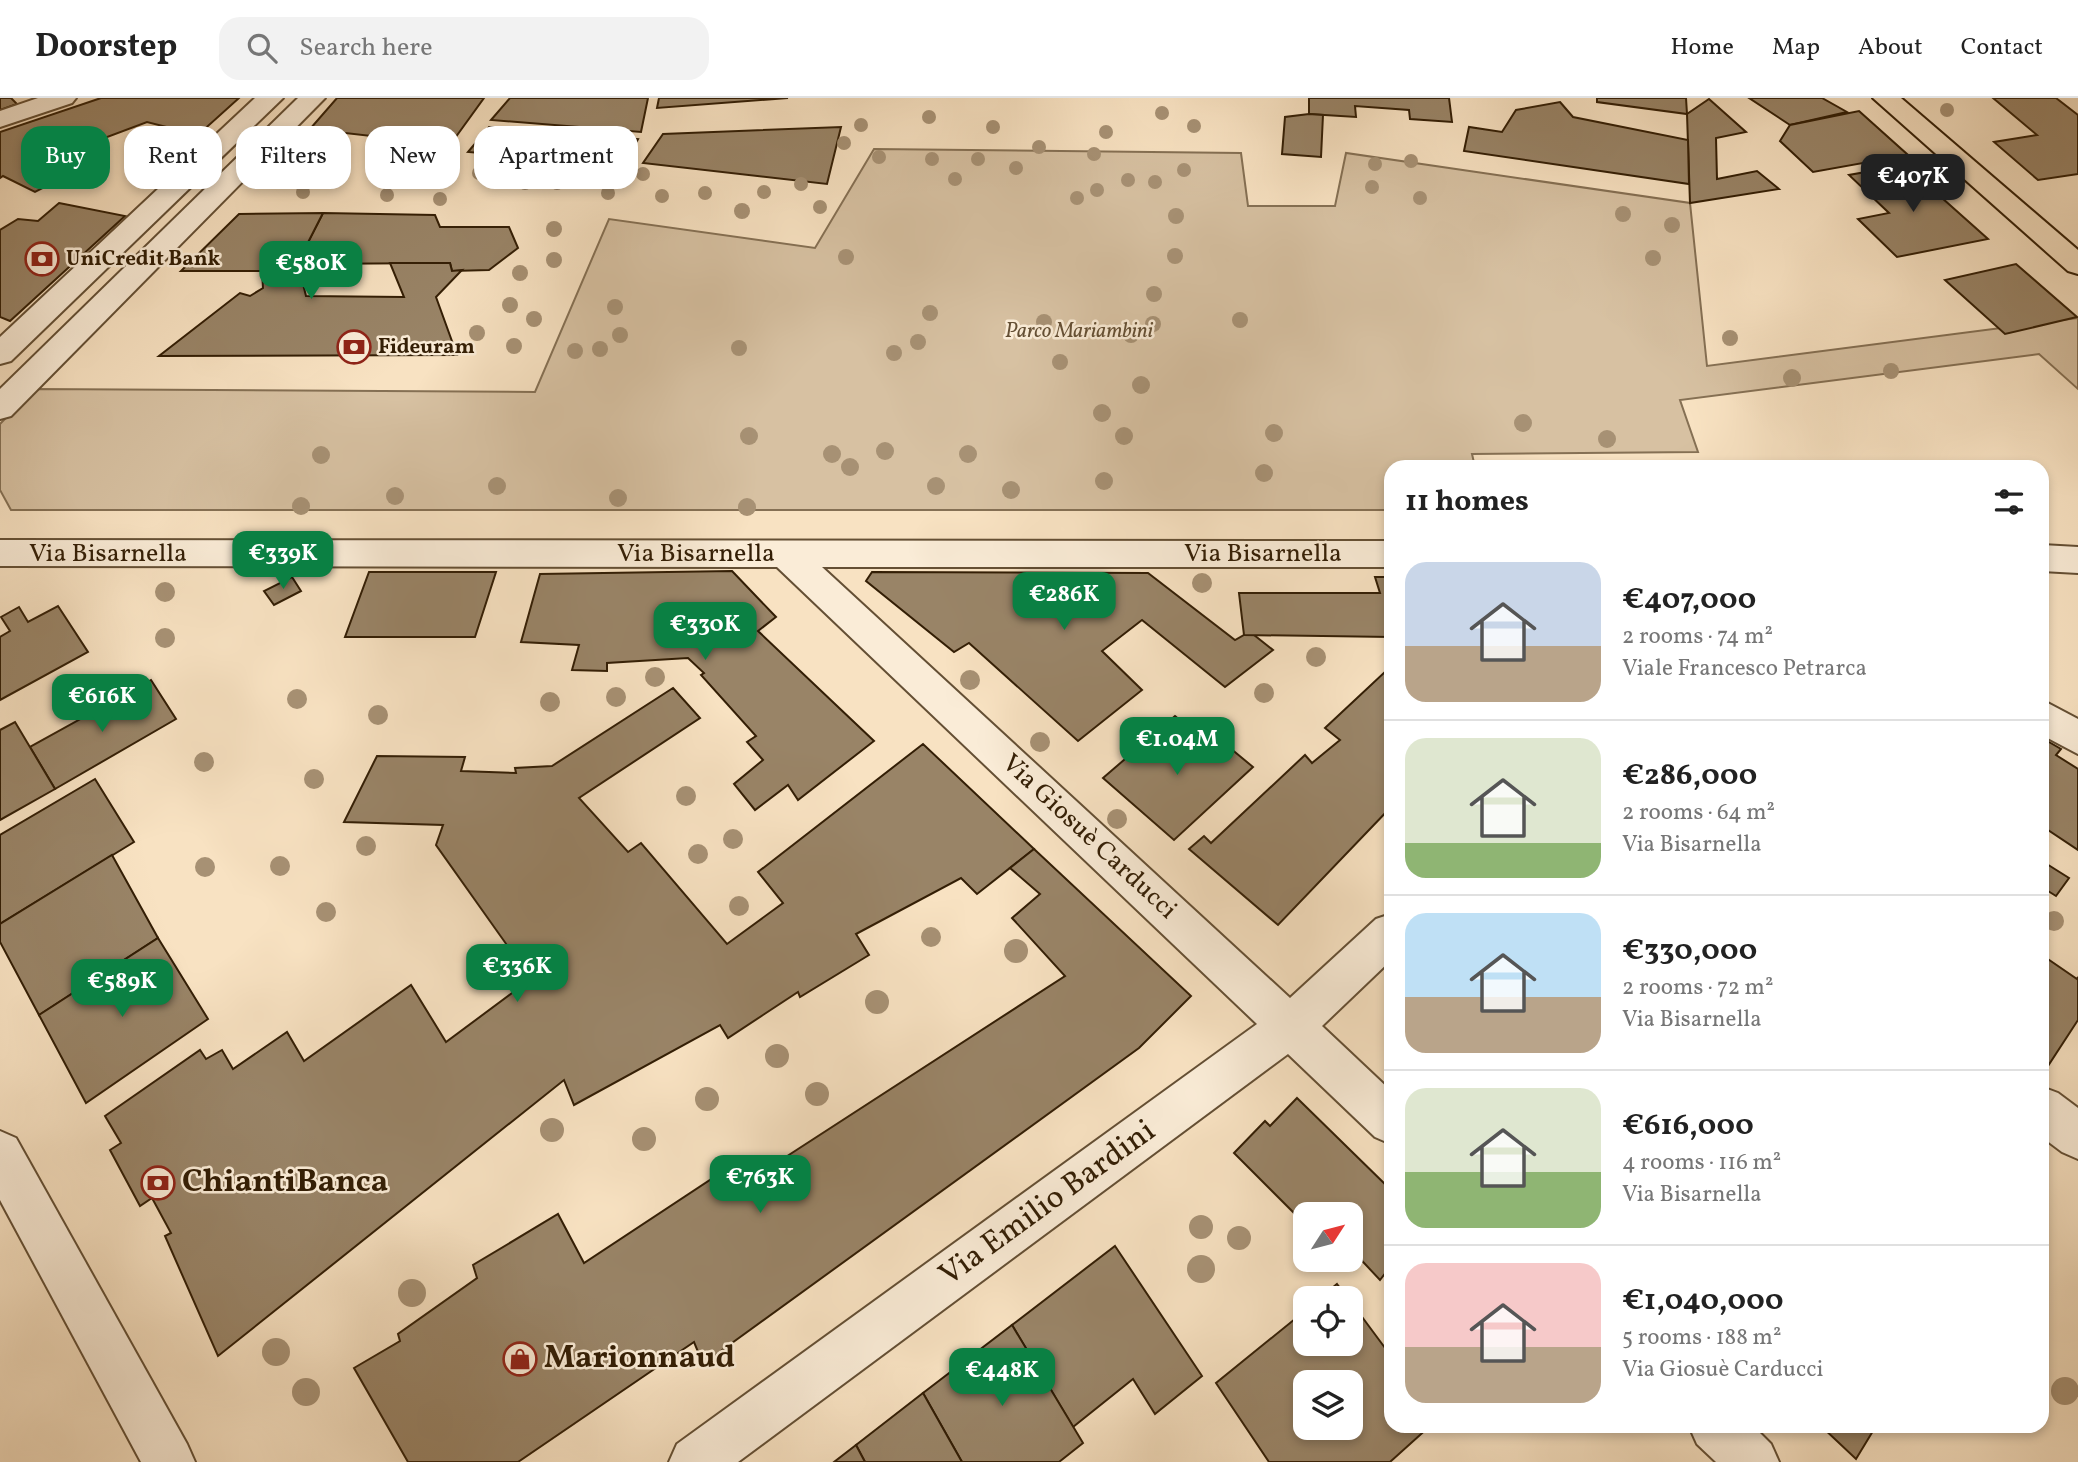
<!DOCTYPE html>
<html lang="en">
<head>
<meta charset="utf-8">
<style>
  body { margin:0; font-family:Vollkorn,serif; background:#f2f2f2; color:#222; height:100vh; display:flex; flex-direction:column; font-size:26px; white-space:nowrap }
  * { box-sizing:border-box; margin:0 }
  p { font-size:23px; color:#767676 }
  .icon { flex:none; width:38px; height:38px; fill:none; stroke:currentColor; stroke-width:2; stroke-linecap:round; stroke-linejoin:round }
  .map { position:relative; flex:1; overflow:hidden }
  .sheet { position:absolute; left:1384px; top:362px; width:665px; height:973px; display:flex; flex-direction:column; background:#fff; border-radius:21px; box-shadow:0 4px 10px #0003 }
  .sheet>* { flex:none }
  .hud { position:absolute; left:21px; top:28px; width:665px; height:63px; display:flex; gap:14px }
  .needle { width:46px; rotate:54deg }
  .fabs { position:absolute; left:1293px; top:1104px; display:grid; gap:14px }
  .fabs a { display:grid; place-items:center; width:70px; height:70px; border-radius:14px; background:#fff; box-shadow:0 4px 10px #0003; font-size:35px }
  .price { position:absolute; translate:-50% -60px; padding:0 16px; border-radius:14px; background:#0b8043; color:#fff; font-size:23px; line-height:46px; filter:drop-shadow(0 2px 4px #0008) }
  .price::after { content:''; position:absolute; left:50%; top:42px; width:21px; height:16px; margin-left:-10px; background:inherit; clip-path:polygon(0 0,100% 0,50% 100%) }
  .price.selected { background:#222; color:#fff }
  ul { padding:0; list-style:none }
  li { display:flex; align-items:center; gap:21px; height:175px; padding:0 21px }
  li+li { border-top:2px solid #e0e0e0 }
  li span { display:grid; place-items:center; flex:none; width:196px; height:140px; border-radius:21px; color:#555 }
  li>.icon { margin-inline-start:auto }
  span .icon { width:84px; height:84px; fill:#fffc; stroke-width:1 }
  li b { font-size:30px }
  h2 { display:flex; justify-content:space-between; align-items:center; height:84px; padding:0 21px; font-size:30px }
  .pill { padding:0 24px; border-radius:21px; background:#fff; box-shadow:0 4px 10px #0003; font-size:24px; line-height:63px }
  .pill.selected { background:#0b8043; color:#fff }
  header { display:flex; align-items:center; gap:42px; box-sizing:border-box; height:98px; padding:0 35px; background:#fff; border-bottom:2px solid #e0e0e0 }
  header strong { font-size:33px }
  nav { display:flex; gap:38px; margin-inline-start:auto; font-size:24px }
  .search { width:490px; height:63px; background:#f2f2f2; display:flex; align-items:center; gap:18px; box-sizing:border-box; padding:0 24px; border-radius:21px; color:#767676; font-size:26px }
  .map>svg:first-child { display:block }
  .green { fill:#d7c1a2; stroke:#857054; stroke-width:2 }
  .building { fill:#998467; stroke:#331e05; stroke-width:2; fill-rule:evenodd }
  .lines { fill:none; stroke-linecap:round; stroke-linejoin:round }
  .pedestrian-casing { stroke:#644f34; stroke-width:4 }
  .minor-casing { stroke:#644f34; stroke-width:4 }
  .primary-casing { stroke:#331e05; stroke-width:4 }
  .pedestrian { fill:#faecd7; fill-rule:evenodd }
  .minor { fill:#faecd7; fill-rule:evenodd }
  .primary { fill:#f8e2c2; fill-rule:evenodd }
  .tree { fill:#a79174 }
  .labels { text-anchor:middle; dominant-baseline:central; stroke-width:5; stroke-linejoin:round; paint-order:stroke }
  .far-poi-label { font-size:21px; font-weight:bold; fill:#331e05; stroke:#faecd7; text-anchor:start }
  .far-park-label { font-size:21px; font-style:italic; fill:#644f34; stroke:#faecd7 }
  .street-label { font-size:26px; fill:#331e05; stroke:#faecd7 }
  .near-poi-label { font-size:32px; font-weight:bold; fill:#331e05; stroke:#faecd7; text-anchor:start }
  .near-street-label { font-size:32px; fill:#331e05; stroke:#faecd7 }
</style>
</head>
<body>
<header>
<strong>Doorstep</strong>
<div class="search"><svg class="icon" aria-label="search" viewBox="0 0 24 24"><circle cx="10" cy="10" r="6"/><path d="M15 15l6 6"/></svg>Search here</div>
<nav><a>Home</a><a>Map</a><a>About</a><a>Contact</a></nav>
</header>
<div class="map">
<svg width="2078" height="1364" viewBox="0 0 2078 1364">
  <rect width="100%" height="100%" fill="#f8e2c2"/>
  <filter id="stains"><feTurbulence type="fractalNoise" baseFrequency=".00286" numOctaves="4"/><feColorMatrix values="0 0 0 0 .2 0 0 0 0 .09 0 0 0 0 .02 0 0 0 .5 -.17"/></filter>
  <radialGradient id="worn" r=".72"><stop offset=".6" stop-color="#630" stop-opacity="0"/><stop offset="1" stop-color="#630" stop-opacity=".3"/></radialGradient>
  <polygon class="green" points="874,51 1241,55 1248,108 1335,108 1346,55 1690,105 1707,268 2078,220 2078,291 2039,256 1680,302 1698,354 1472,356 1475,369 1391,369 1391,412 11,412 0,392 0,326 34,291 535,294 609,121 815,150"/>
  <g class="building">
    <polygon points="0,0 11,0 17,6 0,12"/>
    <polygon points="101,0 239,0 198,37 147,24 75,51 84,69 35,94 3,78 0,80 0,34"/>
    <polygon points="337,0 484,0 450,47 310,31"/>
    <polygon points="510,0 648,0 641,34 491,22"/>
    <polygon points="659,0 788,0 657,10"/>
    <polygon points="1309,0 1449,0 1452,24 1410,21 1409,12 1355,8 1356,19 1309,16"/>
    <polygon points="1597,0 1686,0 1687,16 1597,4"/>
    <polygon points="1749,0 1822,0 1847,14 1790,27"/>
    <polygon points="1993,0 2056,0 2078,17 2078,76 2038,82 1994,44 2037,37"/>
    <polygon points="1709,1 1746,34 1716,40 1717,81 1757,73 1779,91 1690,105 1687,16"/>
    <polygon points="1560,4 1573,19 1688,42 1689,86 1464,53 1469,29 1502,34 1516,12"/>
    <polygon points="1859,13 1908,57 1813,74 1780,43 1790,27"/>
    <polygon points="1309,16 1323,17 1321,59 1282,56 1285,19"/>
    <polygon points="489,29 638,41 624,67 468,54"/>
    <polygon points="841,29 827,86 643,65 663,36"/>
    <polygon points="1905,67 1988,141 1897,159 1858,121 1889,115 1849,77"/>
    <polygon points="59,105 125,118 10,223 0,219 0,132 18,121 38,123"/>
    <polygon points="323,115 435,117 440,129 509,129 518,150 489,172 452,173 450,165 297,166"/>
    <polygon points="323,115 297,166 332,165 303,186 306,198 404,199 390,165 450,165 452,173 462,172 436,199 457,257 159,258 240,195 250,198 263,190 262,173 181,173 239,116"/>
    <polygon points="2016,166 2077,219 2005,236 1945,182"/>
    <polygon points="732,473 776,519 758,533 874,643 798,702 788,687 755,712 734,686 763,662 747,644 756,638 701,577 704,575 688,560 607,565 607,573 572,572 579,547 521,544 540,476"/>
    <polygon points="369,474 496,474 475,539 345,539"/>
    <polygon points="872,474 1148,475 1235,542 1244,537 1254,537 1273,552 1225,589 1142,522 1102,553 1142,592 1078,643 969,545 954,554 866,483"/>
    <polygon points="292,479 301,493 274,507 264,493"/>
    <polygon points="1375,479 1391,479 1391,531 1388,531 1391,539 1244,537 1239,495 1380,495"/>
    <polygon points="58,508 88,554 0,602 0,539 10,533 1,519 19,509 28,524"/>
    <polygon points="1387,572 1391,575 1391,709 1278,827 1189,751 1204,738 1211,745 1305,657 1312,665 1340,642 1325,630"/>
    <polygon points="151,582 176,621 55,691 30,649"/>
    <polygon points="673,590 700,620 579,700 628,754 641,745 727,846 783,805 758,774 923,646 1034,751 977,796 961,780 856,836 869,857 800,899 798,894 728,940 720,927 574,1007 564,982 218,1258 165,1138 171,1135 152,1100 140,1108 110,1052 121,1045 105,1018 200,952 206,961 222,952 233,971 287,934 304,963 411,887 446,944 531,881 436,747 443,727 344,724 377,658 465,659 461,673 516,675 515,670 552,668"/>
    <polygon points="1175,618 1216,652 1224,645 1253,669 1174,742 1103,680"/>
    <polygon points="15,624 55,691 0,722 0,632"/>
    <polygon points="2042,640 2061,651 2056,657 2078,671 2078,752 2042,728"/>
    <polygon points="95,681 134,744 0,826 0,737"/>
    <polygon points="1034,751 1191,898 1139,950 703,1266 694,1244 518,1364 408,1364 354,1270 400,1243 398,1236 477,1180 473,1167 558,1116 584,1165 713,1080 724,1099 1065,878 1012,820 1040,796 1010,770"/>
    <polygon points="112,757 158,840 39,917 0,844 0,826"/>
    <polygon points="2042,763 2069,780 2056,798 2048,793 2042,801"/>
    <polygon points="158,840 208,921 86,1005 39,917"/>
    <polygon points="2042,857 2077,881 2078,879 2078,922 2046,971 2042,968"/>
    <polygon points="1297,1000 1391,1092 1391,1178 1387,1173 1380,1182 1351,1151 1351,1116 1306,1116 1306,1127 1234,1055 1265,1023 1270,1028"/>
    <polygon points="1115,1148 1202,1278 1155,1316 1133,1281 1073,1329 1012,1227"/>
    <polygon points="1337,1186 1348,1200 1320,1200"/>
    <path d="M 1351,1204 L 1391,1258 L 1391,1328 L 1430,1328 L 1390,1364 L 1269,1364 L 1216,1285 L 1306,1212 L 1306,1246 L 1351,1246 ZM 1306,1284 L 1351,1284 L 1351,1330 L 1306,1330 Z"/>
    <polygon points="1012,1227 1083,1345 1059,1364 962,1364 923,1295"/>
    <polygon points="923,1295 962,1364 865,1364 856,1347"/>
    <polygon points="1821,1328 1876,1328 1856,1361"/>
    <polygon points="856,1347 865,1364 834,1364"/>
  </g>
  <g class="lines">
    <defs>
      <polygon id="pedestrian" points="38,0 76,0 72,5 0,29 0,13"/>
      <g id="minor">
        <polygon points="255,0 283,0 11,263 0,266 0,239"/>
        <polygon points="298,0 325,0 11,318 0,321 0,291"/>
        <polygon points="0,442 1391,443 1391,469 822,469 1290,900 1376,821 1391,816 1391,862 1322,928 1391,993 1391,1046 1375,1039 1288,956 738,1364 669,1364 677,1346 1257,926 777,469 0,468"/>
        <polygon points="2042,447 2078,449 2078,475 2042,473"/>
        <polygon points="2042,602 2078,621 2078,656 2042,637"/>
        <polygon points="2042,989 2058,995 2078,1010 2078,1061 2062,1054 2042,1039"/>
        <polygon points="0,1033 16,1040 187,1346 195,1364 141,1364 0,1102"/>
        <polygon points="1689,1328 1753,1328 1771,1346 1779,1364 1716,1364 1697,1346"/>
      </g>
      <polygon id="primary" points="1873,0 1901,0 2078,152 2078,176 2068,173"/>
    </defs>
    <use href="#pedestrian" class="pedestrian-casing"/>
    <use href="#minor" class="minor-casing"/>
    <use href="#primary" class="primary-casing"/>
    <use href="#pedestrian" class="pedestrian"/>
    <use href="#minor" class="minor"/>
    <use href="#primary" class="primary"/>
  </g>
  <g class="tree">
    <circle cx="1947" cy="12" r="7"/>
    <circle cx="1162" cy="15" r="7"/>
    <circle cx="929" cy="19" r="7"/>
    <circle cx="861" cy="27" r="7"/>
    <circle cx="1194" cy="28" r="7"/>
    <circle cx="993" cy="29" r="7"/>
    <circle cx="1106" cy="34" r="7"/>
    <circle cx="844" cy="45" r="7"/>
    <circle cx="1039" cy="49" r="7"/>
    <circle cx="1094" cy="56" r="7"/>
    <circle cx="879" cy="59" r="7"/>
    <circle cx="932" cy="61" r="7"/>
    <circle cx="978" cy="61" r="7"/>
    <circle cx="515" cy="63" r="7"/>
    <circle cx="1411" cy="63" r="7"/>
    <circle cx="1375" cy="66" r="7"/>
    <circle cx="1016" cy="70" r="7"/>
    <circle cx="1184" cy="72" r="7"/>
    <circle cx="479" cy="75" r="7"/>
    <circle cx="643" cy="76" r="7"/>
    <circle cx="955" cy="81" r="7"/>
    <circle cx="1128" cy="82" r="7"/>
    <circle cx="1155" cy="84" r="7"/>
    <circle cx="525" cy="85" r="7"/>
    <circle cx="557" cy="85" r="7"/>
    <circle cx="801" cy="86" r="7"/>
    <circle cx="1372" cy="89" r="7"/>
    <circle cx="1097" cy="92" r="7"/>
    <circle cx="303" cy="94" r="7"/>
    <circle cx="764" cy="94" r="7"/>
    <circle cx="608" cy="95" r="7"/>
    <circle cx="705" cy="95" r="7"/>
    <circle cx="387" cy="97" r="7"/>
    <circle cx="662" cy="98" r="7"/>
    <circle cx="1077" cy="100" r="7"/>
    <circle cx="1420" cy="100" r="7"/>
    <circle cx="440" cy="101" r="7"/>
    <circle cx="820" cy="109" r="7"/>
    <circle cx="742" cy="113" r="8"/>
    <circle cx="1623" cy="116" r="8"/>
    <circle cx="1176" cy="118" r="8"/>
    <circle cx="1672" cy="127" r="8"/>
    <circle cx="554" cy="131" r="8"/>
    <circle cx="1175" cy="158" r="8"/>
    <circle cx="846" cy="159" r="8"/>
    <circle cx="1653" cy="160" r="8"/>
    <circle cx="554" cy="162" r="8"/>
    <circle cx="520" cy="175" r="8"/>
    <circle cx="1154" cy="196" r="8"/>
    <circle cx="510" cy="207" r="8"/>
    <circle cx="615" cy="209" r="8"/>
    <circle cx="930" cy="215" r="8"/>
    <circle cx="534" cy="221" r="8"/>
    <circle cx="1240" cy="222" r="8"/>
    <circle cx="1044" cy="224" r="8"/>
    <circle cx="1153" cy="226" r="8"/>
    <circle cx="477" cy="235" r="8"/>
    <circle cx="620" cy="237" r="8"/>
    <circle cx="1131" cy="237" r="8"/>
    <circle cx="1730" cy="240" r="8"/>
    <circle cx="918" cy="244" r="8"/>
    <circle cx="514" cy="248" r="8"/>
    <circle cx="739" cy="250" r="8"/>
    <circle cx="600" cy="251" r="8"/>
    <circle cx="575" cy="253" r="8"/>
    <circle cx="894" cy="255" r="8"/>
    <circle cx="1060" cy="264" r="8"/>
    <circle cx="1891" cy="273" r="8"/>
    <circle cx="1792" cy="280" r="9"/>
    <circle cx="1141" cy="287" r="9"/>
    <circle cx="1102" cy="315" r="9"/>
    <circle cx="1523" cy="325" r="9"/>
    <circle cx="1274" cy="335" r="9"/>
    <circle cx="749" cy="338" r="9"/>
    <circle cx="1124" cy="338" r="9"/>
    <circle cx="1607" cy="341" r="9"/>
    <circle cx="885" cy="353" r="9"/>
    <circle cx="832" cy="356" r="9"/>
    <circle cx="968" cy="356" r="9"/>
    <circle cx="321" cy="357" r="9"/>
    <circle cx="850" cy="369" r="9"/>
    <circle cx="1264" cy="375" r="9"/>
    <circle cx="1104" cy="383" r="9"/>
    <circle cx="497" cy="388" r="9"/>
    <circle cx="936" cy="388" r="9"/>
    <circle cx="1011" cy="392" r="9"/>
    <circle cx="395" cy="398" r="9"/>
    <circle cx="618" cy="400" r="9"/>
    <circle cx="301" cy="408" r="9"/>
    <circle cx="747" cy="409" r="9"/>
    <circle cx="1202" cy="485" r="10"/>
    <circle cx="165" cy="494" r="10"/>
    <circle cx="165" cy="540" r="10"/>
    <circle cx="1316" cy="559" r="10"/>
    <circle cx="655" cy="579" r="10"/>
    <circle cx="970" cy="582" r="10"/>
    <circle cx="1264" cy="595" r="10"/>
    <circle cx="616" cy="599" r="10"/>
    <circle cx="297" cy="601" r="10"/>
    <circle cx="550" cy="604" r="10"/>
    <circle cx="378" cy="617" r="10"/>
    <circle cx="1040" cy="644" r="10"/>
    <circle cx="204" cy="664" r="10"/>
    <circle cx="314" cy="681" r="10"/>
    <circle cx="686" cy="698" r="10"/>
    <circle cx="1117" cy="721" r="10"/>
    <circle cx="733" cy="741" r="10"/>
    <circle cx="366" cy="748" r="10"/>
    <circle cx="698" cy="756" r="10"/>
    <circle cx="280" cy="768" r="10"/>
    <circle cx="205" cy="769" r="10"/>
    <circle cx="739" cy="808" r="10"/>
    <circle cx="326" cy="814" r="10"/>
    <circle cx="2054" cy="823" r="10"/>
    <circle cx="931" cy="839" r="10"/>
    <circle cx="1016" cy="853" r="12"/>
    <circle cx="877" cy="904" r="12"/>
    <circle cx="777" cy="958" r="12"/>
    <circle cx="817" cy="996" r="12"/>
    <circle cx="707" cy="1001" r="12"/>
    <circle cx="552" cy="1032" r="12"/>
    <circle cx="644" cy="1041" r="12"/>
    <circle cx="1201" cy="1129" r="12"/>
    <circle cx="1239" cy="1140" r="12"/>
    <circle cx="1201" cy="1171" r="14"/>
    <circle cx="412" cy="1195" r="14"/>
    <circle cx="276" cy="1254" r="14"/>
    <circle cx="2065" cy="1293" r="14"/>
    <circle cx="306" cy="1294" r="14"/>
  </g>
  <defs>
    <symbol id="bank-ring" viewBox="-11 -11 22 22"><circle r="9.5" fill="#faecd7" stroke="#8f2418" stroke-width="1.5"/><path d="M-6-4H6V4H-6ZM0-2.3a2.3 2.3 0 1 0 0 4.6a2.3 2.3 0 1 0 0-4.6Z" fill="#8f2418"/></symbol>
    <symbol id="shop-ring" viewBox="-11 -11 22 22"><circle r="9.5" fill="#faecd7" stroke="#8f2418" stroke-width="1.5"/><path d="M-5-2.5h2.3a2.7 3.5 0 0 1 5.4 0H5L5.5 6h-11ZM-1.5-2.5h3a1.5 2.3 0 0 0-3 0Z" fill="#8f2418"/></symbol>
  </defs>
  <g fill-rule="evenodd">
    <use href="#bank-ring" x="23" y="142" width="38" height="38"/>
    <use href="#bank-ring" x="335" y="230" width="38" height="38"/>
    <use href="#bank-ring" x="139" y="1066" width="38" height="38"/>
    <use href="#shop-ring" x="501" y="1242" width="38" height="38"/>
  </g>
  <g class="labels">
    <g class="far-poi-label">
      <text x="66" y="161">UniCredit Bank</text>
      <text x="378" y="249">Fideuram</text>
    </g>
    <g class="far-park-label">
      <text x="1079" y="233">Parco Mariambini</text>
    </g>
    <g class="street-label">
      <text x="108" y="456">Via Bisarnella</text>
      <text x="696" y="456">Via Bisarnella</text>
      <text x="1263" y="456">Via Bisarnella</text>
      <text transform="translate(1089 739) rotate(43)">Via Giosuè Carducci</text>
    </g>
    <g class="near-poi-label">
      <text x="182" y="1085">ChiantiBanca</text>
      <text x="544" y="1261">Marionnaud</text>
    </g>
    <g class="near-street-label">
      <text transform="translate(1048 1106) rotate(-36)">Via Emilio Bardini</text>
    </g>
  </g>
  <rect width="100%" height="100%" filter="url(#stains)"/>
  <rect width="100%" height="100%" fill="url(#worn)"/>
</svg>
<div class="fabs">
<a><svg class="needle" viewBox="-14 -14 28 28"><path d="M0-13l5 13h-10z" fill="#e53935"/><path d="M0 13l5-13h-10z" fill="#767676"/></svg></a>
<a><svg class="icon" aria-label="locate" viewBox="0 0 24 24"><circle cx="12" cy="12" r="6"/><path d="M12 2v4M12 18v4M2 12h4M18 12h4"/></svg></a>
<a><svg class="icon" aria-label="layers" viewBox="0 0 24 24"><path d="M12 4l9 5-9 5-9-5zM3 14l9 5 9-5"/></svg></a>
</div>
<b class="price selected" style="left:1913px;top:116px">€407K</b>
<b class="price" style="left:311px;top:203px">€580K</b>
<b class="price" style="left:283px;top:493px">€339K</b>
<b class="price" style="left:1064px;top:534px">€286K</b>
<b class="price" style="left:705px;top:564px">€330K</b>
<b class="price" style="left:102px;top:636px">€616K</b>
<b class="price" style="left:1177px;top:679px">€1.04M</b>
<b class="price" style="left:517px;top:906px">€336K</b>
<b class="price" style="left:122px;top:921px">€589K</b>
<b class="price" style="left:760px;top:1117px">€763K</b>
<b class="price" style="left:1002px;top:1310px">€448K</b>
<div class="hud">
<a class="pill selected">Buy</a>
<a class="pill">Rent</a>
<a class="pill">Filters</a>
<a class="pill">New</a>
<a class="pill">Apartment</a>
</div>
<section class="sheet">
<h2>11 homes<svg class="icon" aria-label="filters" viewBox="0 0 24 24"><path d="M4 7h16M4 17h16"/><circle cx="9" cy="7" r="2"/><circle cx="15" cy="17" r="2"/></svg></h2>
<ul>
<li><span style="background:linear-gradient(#c9d6e8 60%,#b9a48a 0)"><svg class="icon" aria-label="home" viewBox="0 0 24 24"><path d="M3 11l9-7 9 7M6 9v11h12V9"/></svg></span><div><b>€407,000</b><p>2 rooms · 74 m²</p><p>Viale Francesco Petrarca</p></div></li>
<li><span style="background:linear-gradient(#dfe7d0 75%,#8fb573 0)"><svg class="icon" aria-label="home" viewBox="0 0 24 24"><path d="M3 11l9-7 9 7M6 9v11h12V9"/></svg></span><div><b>€286,000</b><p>2 rooms · 64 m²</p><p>Via Bisarnella</p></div></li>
<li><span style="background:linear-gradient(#bfe0f5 60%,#b9a48a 0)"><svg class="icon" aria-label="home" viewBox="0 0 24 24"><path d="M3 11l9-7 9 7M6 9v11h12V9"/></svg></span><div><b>€330,000</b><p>2 rooms · 72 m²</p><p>Via Bisarnella</p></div></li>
<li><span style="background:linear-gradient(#dfe7d0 60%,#8fb573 0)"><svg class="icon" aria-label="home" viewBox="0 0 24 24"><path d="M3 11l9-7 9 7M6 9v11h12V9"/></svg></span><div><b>€616,000</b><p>4 rooms · 116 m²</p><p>Via Bisarnella</p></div></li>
<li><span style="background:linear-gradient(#f6c9c9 60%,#b9a48a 0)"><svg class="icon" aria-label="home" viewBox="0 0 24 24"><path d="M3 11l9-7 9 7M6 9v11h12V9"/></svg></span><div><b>€1,040,000</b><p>5 rooms · 188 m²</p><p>Via Giosuè Carducci</p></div></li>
</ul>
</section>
</div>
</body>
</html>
